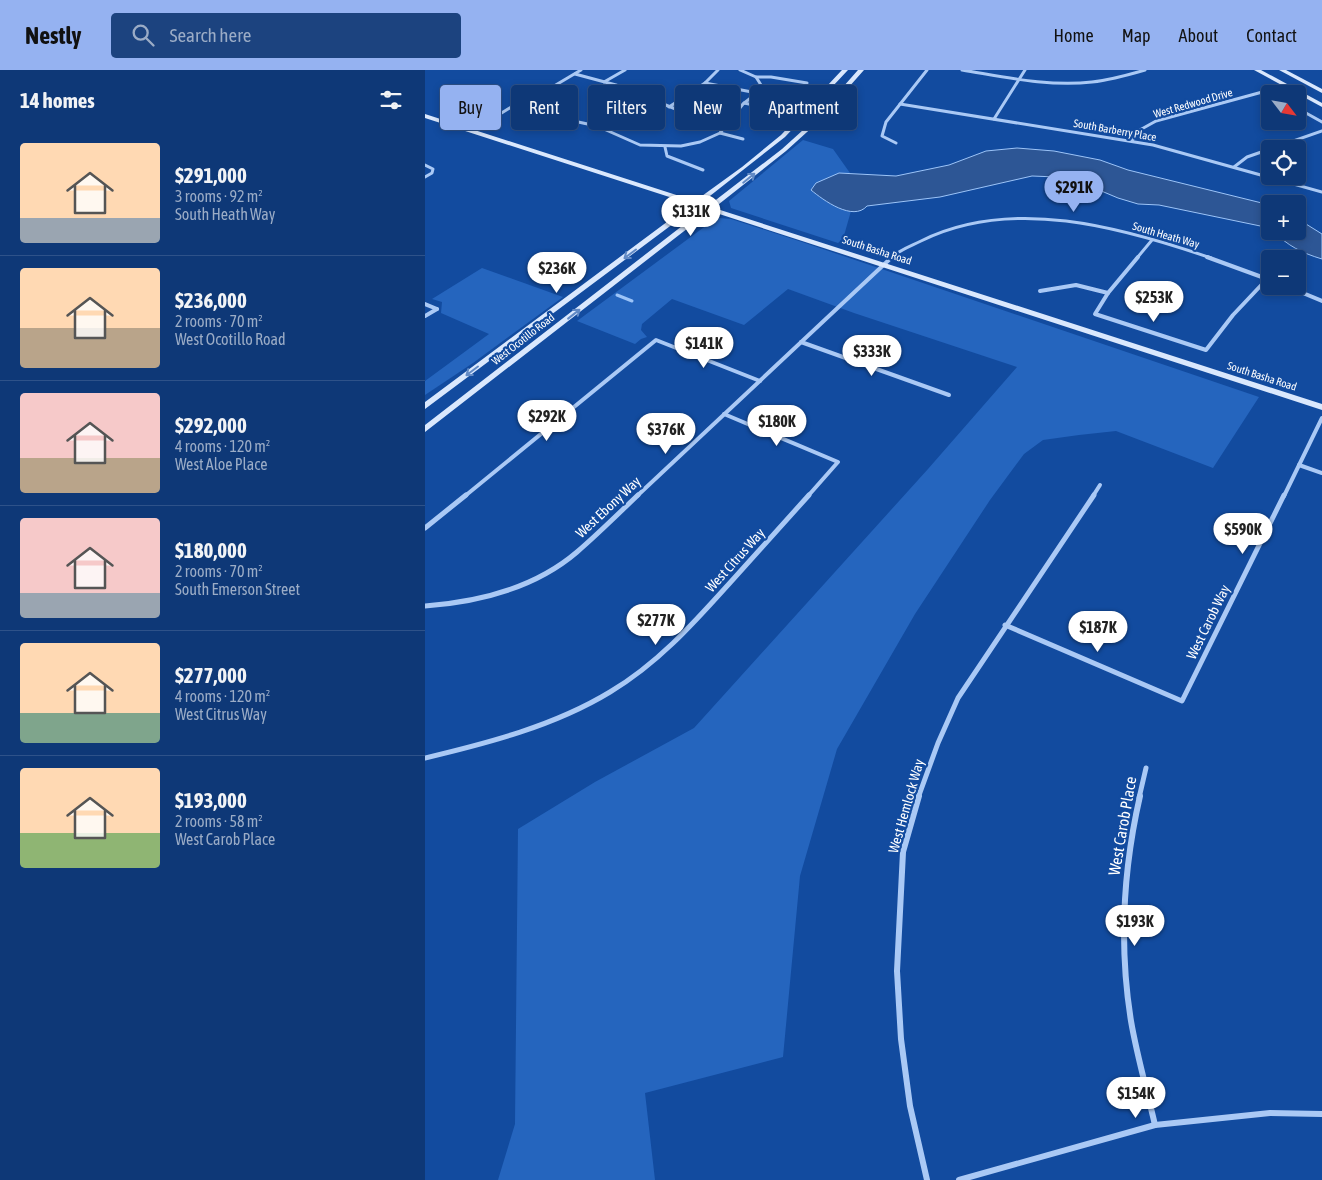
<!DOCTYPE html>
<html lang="en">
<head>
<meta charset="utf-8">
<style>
  body { margin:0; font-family:"Asap Condensed",sans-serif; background:#1c437f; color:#f1f3f6; height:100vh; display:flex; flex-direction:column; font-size:19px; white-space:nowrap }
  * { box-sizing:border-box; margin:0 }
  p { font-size:16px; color:#9bacc6 }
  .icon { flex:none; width:28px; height:28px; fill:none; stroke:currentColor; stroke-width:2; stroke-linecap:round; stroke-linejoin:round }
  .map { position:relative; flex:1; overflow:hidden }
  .drawer { display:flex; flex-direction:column; background:#0e3877; width:425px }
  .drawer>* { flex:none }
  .guide { position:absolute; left:15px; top:15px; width:475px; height:45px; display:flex; gap:10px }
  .needle { width:32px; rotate:121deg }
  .tools { position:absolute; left:836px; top:15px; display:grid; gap:10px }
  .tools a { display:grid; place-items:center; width:45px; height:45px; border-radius:5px; background:#0e3877; box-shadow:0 2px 8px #0003,0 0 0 1px #2e5289; font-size:25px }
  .price { position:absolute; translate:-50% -42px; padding:0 11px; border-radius:18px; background:#fff; color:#222; font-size:16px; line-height:32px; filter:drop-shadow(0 1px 2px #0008) }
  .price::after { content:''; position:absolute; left:50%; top:30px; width:15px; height:11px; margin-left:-8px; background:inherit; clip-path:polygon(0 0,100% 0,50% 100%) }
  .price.active { background:#95b2f1; color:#111 }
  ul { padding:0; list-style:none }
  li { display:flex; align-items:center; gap:15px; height:125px; padding:0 20px }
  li+li { border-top:1px solid #2e5289 }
  li span { display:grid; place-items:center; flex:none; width:140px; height:100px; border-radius:5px; color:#555 }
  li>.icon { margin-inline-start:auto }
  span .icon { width:60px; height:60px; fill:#fffc; stroke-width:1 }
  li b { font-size:21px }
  h2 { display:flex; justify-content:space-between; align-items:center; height:60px; padding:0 20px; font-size:21px }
  .pill { padding:0 18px; border-radius:5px; background:#0e3877; box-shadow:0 2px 8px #0003,0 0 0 1px #2e5289; font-size:18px; line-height:45px }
  .pill.active { background:#95b2f1; color:#111 }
  header { display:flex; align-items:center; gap:30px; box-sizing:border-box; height:70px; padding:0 25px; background:#95b2f1; color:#111 }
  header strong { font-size:24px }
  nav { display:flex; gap:28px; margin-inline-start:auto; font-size:18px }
  .search { width:350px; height:45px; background:#1c437f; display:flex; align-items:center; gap:12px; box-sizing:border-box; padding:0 18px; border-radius:5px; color:#9bacc6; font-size:19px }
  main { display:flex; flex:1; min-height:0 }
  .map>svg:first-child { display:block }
  .green { fill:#2565be }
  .water { fill:#2d5695; stroke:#9cc4f8 }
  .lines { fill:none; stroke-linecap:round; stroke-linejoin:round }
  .stream { stroke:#9cc4f8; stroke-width:3 }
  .street-far3 { stroke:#aac9f5; stroke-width:3 }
  .street-far2 { stroke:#aac9f5; stroke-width:4 }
  .street-far1 { stroke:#aac9f5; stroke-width:5 }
  .street { stroke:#aac9f5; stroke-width:6 }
  .secondary { fill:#dae8fd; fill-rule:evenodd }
  .oneway { stroke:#628ac5 }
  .labels { text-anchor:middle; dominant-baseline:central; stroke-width:4.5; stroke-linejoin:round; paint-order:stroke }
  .far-street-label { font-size:11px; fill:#fff; stroke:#124b9f }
  .street-label { font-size:14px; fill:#fff; stroke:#124b9f }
  .near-street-label { font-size:16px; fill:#fff; stroke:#124b9f }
</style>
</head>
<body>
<header>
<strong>Nestly</strong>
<div class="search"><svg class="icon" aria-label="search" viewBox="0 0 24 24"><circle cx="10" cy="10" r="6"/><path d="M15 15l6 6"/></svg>Search here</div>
<nav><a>Home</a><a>Map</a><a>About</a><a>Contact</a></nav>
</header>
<main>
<section class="drawer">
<h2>14 homes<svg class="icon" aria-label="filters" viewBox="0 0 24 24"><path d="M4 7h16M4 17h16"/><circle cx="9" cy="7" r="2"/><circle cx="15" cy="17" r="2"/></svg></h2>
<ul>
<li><span style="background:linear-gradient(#ffd9b3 75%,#9aa5b1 0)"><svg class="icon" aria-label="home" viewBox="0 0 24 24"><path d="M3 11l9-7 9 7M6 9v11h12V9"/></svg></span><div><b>$291,000</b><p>3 rooms · 92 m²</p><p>South Heath Way</p></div></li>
<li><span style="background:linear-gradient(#ffd9b3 60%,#b9a48a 0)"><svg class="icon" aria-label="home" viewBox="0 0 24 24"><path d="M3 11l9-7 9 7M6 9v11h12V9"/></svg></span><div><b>$236,000</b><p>2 rooms · 70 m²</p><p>West Ocotillo Road</p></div></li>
<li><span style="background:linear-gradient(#f6c9c9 65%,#b9a48a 0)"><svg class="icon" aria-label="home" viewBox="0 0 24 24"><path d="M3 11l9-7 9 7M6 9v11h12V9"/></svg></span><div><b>$292,000</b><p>4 rooms · 120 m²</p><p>West Aloe Place</p></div></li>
<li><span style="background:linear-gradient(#f6c9c9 75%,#9aa5b1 0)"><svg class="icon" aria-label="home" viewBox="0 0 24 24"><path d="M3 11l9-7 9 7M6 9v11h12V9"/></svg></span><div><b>$180,000</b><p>2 rooms · 70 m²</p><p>South Emerson Street</p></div></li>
<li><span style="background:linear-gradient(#ffd9b3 70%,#7fa58c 0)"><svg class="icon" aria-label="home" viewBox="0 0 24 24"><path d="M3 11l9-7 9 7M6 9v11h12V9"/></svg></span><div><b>$277,000</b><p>4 rooms · 120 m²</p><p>West Citrus Way</p></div></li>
<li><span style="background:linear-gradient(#ffd9b3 65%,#8fb573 0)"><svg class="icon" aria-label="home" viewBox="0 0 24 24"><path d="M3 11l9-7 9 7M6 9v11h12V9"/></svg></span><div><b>$193,000</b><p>2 rooms · 58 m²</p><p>West Carob Place</p></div></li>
</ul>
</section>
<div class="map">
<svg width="897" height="1110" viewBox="0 0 897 1110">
  <rect width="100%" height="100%" fill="#124b9f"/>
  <g class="green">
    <polygon points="378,70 408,79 425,103 414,103 421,140 426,141 418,169 413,173 306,138 304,131"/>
    <polygon points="294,148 306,149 380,173 834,327 788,398 691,361 654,365 618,370 599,384 565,430 490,544 412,679 375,806 358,987 220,1023 230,1110 73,1110 90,1054 93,759 170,712 269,658 503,399 592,297 429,243 363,219 319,255 247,229 217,254 216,260 222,267 216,269 210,274 152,251 286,152"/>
    <polygon points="57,198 138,227 48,293 0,325 0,311 64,264 16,243 17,232 7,229"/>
  </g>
  <g class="water">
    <path d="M 592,78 L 629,81 L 675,90 L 703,100 L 845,135 L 845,158 L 734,135 L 713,134 L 693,128 L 655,112 L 632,107 L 607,106 L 515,127 L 442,136 C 428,152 398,130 386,120 L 391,113 L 414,103 L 471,106 L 524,95 L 561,81 Z"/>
    <path d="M 873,149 L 897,164 L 897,189 C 877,183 863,176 848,161 L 872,161 Z"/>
  </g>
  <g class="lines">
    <polyline class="stream" points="192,225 207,231"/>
    <g class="street-far3">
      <polyline points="156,0 124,19 115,28 115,40 125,46 172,56 215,75 256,76 275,72 295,63 318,34 332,23 336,15 331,7 315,0"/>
      <path d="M 537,0 C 580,7 624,17 667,12 C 685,10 703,5 720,0"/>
      <polyline points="150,4 191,15 263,44 305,50"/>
      <polyline points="331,7 346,7 382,13"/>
      <polyline points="179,12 200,0"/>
      <polyline points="280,13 332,23"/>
      <polyline points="319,33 353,40"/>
      <polyline points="475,34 728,75 897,122"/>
      <polyline points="244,37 280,13 293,0"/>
      <polyline points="872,38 897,52"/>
      <polyline points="569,49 600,0"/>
      <polyline points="62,52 88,36 115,30"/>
      <polyline points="175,58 227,29"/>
      <polyline points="295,63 318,69"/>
      <polyline points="707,71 713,61 731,51 841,21 846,24"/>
      <polyline points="471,73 457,66 461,52 502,0"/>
      <polyline points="240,77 242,86 278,100"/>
      <polyline points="845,79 897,61"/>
      <polyline points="0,95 8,99 7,103 0,107"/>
      <polyline points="809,97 822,87 845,79"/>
      <path d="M 466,188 C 474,180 486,176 496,171 C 586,126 696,157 786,188"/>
      <polyline points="712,188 727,170"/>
    </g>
    <g class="street-far2">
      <polyline points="713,187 683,223 670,244 781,280 808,245 842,209"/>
      <polyline points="782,187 845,210"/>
      <polyline points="861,216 897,231"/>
      <polyline points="615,221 651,215 683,223"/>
      <polyline points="0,234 12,239"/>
      <polyline points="0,246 12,239"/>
      <polyline points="376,272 524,325"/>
      <polyline points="299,344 413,392 383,426"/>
      <polyline points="874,395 897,403"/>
      <polyline points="40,426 231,270 335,311"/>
      <polyline points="212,426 467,187"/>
      <polyline points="668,426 675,415"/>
      <polyline points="859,426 897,348"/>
    </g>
    <g class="street-far1">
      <polyline points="0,458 41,425"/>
      <path d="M 0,536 C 54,532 110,518 152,482 C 173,464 193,444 213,425"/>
      <polyline points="580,555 757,631 859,425"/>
      <path d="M 0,688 C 63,673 129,656 185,622 C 232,594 267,555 303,515 C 330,485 357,455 384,425"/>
      <polyline points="493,728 513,673 533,628 669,425"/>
      <polyline points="714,728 721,698"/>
    </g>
    <g class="street">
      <polyline points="494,726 478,782 472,901 476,969 485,1036 502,1110"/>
      <path d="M 715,726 C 698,800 694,876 706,951 C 712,986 722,1020 730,1055"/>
      <polyline points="534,1110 730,1055 845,1043 897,1044"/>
    </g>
    <g class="secondary">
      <polygon points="417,0 423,0 360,67 276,133 283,136 357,79 388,51 433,0 439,0 392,53 361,81 289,138 897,334 897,340 285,141 0,362 0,355 279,139 272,136 0,339 0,332 266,134 0,48 0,44 270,131 317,97 356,65"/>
      <polygon points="829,0 836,0 897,33 897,37"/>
      <polygon points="854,0 861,0 897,19 897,23"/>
    </g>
  </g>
  <defs><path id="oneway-shaft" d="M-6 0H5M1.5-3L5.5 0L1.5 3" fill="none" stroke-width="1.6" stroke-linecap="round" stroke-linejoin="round" transform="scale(1.25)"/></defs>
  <g class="oneway">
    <use href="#oneway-shaft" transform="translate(324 108) rotate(-39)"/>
    <use href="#oneway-shaft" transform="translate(205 184) rotate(143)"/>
    <use href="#oneway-shaft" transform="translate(149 244) rotate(-38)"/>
    <use href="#oneway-shaft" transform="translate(47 301) rotate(143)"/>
  </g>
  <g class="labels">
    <g class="far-street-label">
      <text transform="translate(768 33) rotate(-16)">West Redwood Drive</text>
      <text transform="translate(690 60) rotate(10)">South Barberry Place</text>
      <text transform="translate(741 165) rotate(16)">South Heath Way</text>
      <text transform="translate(452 180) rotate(18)">South Basha Road</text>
      <text transform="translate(98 269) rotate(-38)">West Ocotillo Road</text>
      <text transform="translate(837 306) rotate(18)">South Basha Road</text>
    </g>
    <g class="street-label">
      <text transform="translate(183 437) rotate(-43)">West Ebony Way</text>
      <text transform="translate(310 490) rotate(-48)">West Citrus Way</text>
      <text transform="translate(783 552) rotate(-64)">West Carob Way</text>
      <text transform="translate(481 736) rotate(-74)">West Hemlock Way</text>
    </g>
    <g class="near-street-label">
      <text transform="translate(697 756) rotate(-80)">West Carob Place</text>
    </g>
  </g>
</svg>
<div class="tools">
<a><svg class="needle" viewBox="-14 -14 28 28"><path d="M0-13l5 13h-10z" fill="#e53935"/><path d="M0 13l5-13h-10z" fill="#9bacc6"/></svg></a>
<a><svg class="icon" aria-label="locate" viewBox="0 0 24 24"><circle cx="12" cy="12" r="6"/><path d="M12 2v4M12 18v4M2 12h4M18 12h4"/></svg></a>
<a>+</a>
<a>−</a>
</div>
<b class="price active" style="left:649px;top:143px">$291K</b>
<b class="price" style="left:266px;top:167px">$131K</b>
<b class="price" style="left:132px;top:224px">$236K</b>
<b class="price" style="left:729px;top:253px">$253K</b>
<b class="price" style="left:279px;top:299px">$141K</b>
<b class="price" style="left:447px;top:307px">$333K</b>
<b class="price" style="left:122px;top:372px">$292K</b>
<b class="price" style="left:352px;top:377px">$180K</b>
<b class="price" style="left:241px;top:385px">$376K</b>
<b class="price" style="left:818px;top:485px">$590K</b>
<b class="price" style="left:231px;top:576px">$277K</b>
<b class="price" style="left:673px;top:583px">$187K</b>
<b class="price" style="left:710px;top:877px">$193K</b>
<b class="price" style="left:711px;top:1049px">$154K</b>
<div class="guide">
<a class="pill active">Buy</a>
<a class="pill">Rent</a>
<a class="pill">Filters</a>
<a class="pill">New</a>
<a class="pill">Apartment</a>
</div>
</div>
</main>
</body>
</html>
